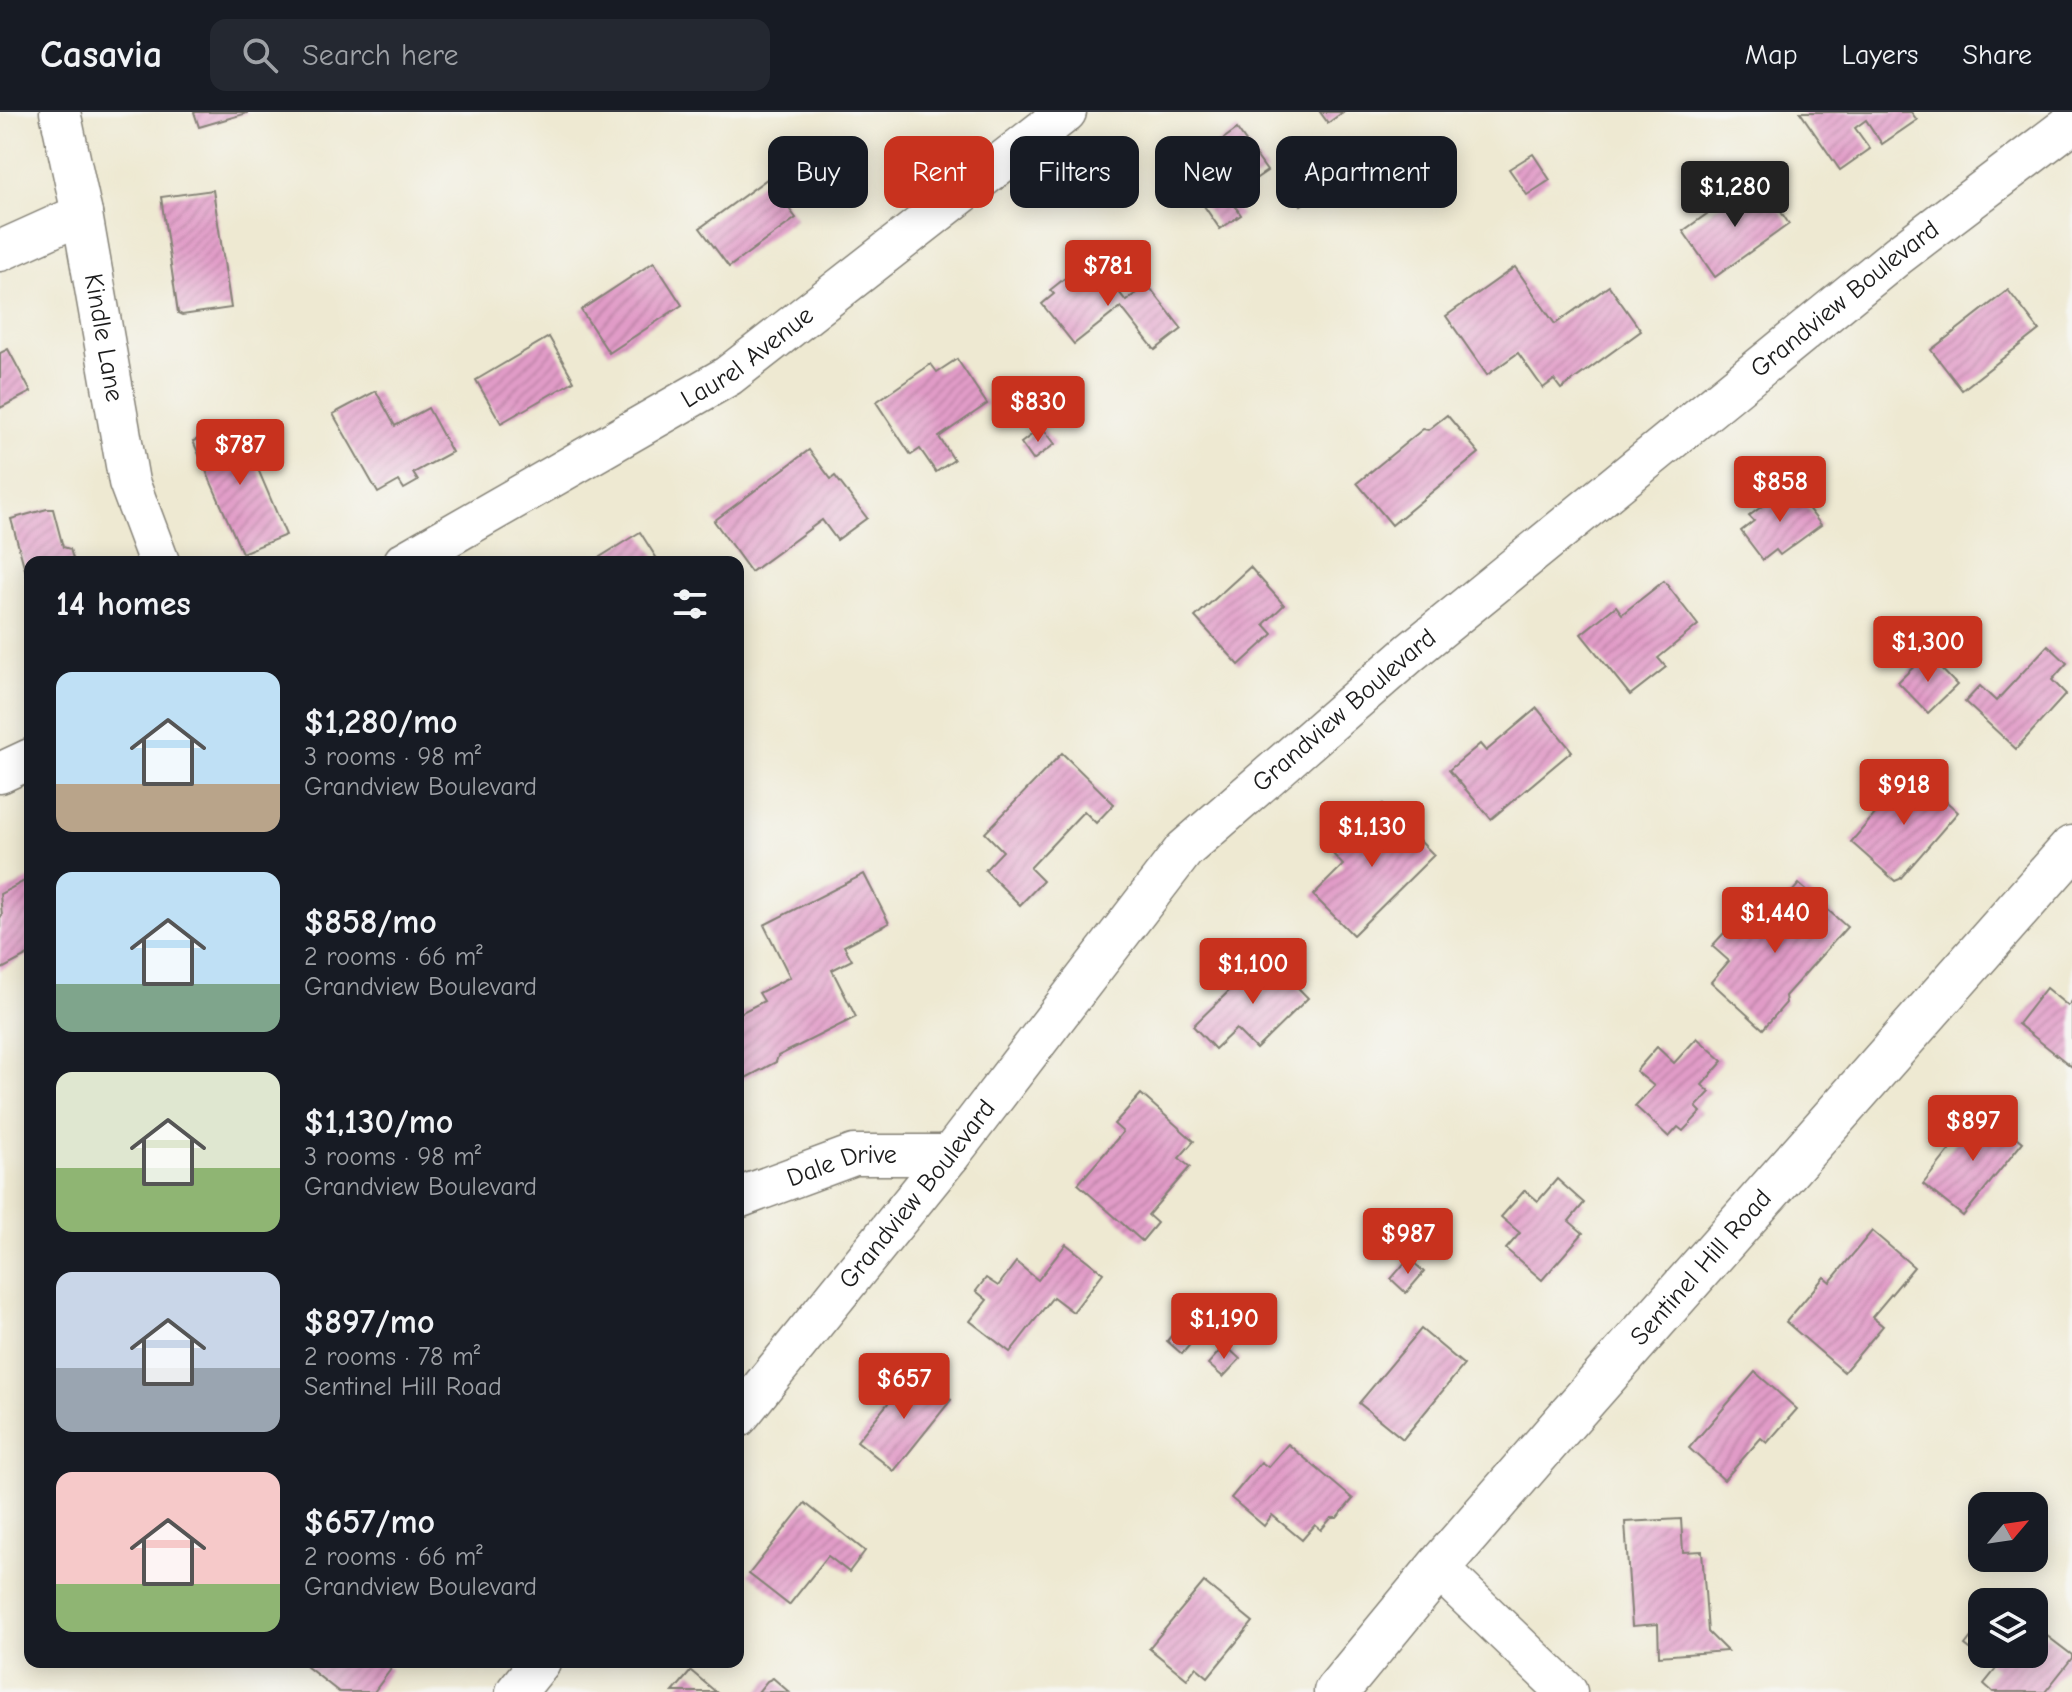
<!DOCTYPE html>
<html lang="en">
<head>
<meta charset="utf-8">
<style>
  body { margin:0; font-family:"Comic Neue",sans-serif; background:#242831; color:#f1f3f6; height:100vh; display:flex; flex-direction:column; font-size:30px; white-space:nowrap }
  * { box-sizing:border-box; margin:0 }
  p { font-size:26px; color:#9ea1a6 }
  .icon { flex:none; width:44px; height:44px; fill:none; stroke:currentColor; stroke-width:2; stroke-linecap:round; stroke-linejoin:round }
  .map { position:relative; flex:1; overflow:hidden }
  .drawer { position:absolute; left:24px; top:444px; width:720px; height:1112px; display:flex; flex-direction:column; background:#171b24; border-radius:16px; box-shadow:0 4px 20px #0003 }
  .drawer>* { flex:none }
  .banner { position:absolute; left:768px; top:24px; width:760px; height:72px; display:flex; gap:16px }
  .needle { width:52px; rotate:61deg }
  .tools { position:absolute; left:1968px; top:1380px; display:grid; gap:16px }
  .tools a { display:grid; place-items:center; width:80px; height:80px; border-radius:16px; background:#171b24; box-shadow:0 4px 20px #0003; font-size:40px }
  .price { position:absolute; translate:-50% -68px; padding:0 18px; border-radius:8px; background:#c8321e; color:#fff; font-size:26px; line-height:52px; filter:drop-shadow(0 2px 4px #0008) }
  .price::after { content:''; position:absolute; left:50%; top:48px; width:24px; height:18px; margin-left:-12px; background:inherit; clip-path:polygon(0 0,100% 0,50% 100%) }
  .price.selected { background:#222; color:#fff }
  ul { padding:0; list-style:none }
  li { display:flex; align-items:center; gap:24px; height:200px; padding:0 32px }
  li span { display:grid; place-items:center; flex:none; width:224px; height:160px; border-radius:16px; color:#555 }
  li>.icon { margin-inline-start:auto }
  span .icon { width:96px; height:96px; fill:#fffc; stroke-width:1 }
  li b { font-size:34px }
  h2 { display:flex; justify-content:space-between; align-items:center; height:96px; padding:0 32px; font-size:34px }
  .tag { padding:0 28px; border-radius:16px; background:#171b24; box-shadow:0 4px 20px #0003; font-size:28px; line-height:72px }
  .tag.selected { background:#c8321e; color:#fff }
  header { display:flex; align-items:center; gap:48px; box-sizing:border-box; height:112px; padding:0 40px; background:#171b24; border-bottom:2px solid #363941 }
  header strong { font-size:38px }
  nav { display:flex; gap:44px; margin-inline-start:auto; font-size:28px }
  .search { width:560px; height:72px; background:#242831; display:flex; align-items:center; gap:20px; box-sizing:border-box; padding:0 28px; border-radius:16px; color:#9ea1a6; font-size:30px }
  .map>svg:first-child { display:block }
  .building { fill:url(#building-hatch) }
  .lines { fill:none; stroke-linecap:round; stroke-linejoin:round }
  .minor-casing { stroke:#858277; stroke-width:43 }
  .secondary-casing { stroke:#858277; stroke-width:47 }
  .minor { stroke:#fff; stroke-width:40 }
  .secondary { stroke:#fff; stroke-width:44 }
  .labels { text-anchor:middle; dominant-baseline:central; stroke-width:6; stroke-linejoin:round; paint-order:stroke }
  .street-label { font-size:26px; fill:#1c1c1c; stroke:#f6f6f2 }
</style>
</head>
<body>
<header>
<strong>Casavia</strong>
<div class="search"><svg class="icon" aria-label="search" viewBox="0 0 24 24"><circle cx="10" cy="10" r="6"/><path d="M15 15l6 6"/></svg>Search here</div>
<nav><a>Map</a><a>Layers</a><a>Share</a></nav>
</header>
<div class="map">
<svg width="2072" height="1580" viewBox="0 0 2072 1580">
  <defs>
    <pattern id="building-hatch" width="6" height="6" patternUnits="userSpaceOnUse" patternTransform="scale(2)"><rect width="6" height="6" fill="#e19bc7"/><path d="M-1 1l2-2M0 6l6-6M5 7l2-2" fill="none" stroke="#c085aa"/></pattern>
  </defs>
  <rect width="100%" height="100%" fill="#f6f6f2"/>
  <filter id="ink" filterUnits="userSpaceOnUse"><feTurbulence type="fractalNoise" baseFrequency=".0125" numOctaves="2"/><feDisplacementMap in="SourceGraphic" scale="16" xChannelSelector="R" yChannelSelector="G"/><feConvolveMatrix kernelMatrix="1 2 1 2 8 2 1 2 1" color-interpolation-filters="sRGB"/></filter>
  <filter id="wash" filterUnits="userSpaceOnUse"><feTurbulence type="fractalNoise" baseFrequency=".006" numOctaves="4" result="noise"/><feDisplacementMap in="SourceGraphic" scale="32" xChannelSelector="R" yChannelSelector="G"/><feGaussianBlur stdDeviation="1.8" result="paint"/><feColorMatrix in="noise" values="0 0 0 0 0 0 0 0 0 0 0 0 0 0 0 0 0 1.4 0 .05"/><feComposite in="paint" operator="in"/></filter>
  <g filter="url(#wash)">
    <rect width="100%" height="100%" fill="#eee9d2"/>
    <g id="blocks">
      <g class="building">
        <polygon points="194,0 247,0 247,1 199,15"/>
        <polygon points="1320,0 1343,0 1328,11"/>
        <polygon points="1800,0 1911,0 1917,8 1882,32 1866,8 1855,16 1870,37 1840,58"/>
        <polygon points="1237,17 1267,59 1229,85 1241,103 1220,117 1182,62 1200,49 1201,43"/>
        <polygon points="1533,42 1550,68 1527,83 1509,57"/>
        <polygon points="1302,45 1323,79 1301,93 1280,60"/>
        <polygon points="767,67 796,106 729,155 700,116"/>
        <polygon points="1749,72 1763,91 1771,85 1789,112 1715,165 1683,119"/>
        <polygon points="213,78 231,196 182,203 178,201 161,85"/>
        <polygon points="654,150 682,193 609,241 581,198"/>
        <polygon points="1096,150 1126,189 1147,172 1182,217 1155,238 1121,195 1074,232 1042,192 1054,182 1050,178 1064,167 1068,172"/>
        <polygon points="1515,155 1555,212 1609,174 1641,219 1561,277 1554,268 1543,276 1518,241 1487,263 1446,204"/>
        <polygon points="2008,178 2039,218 1962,278 1931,238"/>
        <polygon points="549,225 574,269 501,311 476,268"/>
        <polygon points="8,237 31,280 0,296 0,241"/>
        <polygon points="957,247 987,292 939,325 954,348 936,360 920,337 911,343 876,290 931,252 937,260"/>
        <polygon points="376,279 395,314 428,296 452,340 413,361 418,369 404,377 399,369 378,381 333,302"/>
        <polygon points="1447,303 1479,341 1392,413 1357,371 1423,317 1428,318"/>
        <polygon points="238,310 286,423 242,441 193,329"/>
        <polygon points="1042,315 1055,332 1033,348 1021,331"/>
        <polygon points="809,338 831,367 835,364 867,406 837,428 822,408 751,460 714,409"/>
        <polygon points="1790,373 1821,413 1780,443 1776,438 1763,448 1741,419 1754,409 1749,404"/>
        <polygon points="47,397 53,397 63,435 70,437 74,450 30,450 29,472 11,407"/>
        <polygon points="640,420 659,450 592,450"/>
        <polygon points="1250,455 1284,493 1264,512 1273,522 1239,553 1195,505"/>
        <polygon points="1664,469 1698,513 1658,546 1666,555 1630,583 1581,522 1616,494 1622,502"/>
        <polygon points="2048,533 2067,551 2052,568 2066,582 2016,637 1965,590 1980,574 1996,589"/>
        <polygon points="1927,542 1957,573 1928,601 1898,570"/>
        <polygon points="1537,596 1572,639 1491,707 1449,658 1480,632 1486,639"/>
        <polygon points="1062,641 1114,692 1096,711 1084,699 1030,756 1043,769 1020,793 985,758 1003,739 985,721"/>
        <polygon points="1912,659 1958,700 1900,767 1895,769 1851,730"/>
        <polygon points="1383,692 1434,743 1353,823 1313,783 1343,753 1333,742"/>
        <polygon points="864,762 889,811 844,834 852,848 832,858 856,905 778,944 776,950 738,970 738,902 764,889 759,881 790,865 764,813"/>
        <polygon points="30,766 30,842 0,858 0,805 2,804 0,782"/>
        <polygon points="1799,772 1847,815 1785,884 1786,891 1763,917 1711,870 1729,849 1712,834 1738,806 1755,822"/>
        <polygon points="1266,843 1308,886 1256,937 1236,917 1215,937 1193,914"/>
        <polygon points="2046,876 2068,894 2072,889 2072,955 2018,912"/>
        <polygon points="1697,926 1723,949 1702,973 1710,980 1696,995 1701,1000 1683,1019 1678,1015 1669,1025 1635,994 1654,974 1636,959 1657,935 1674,951"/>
        <polygon points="1141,982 1194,1029 1179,1046 1190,1055 1148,1103 1157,1111 1142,1129 1078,1072 1123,1020 1114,1012"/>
        <polygon points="1982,997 2023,1030 1963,1104 1923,1072"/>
        <polygon points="1557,1067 1584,1091 1569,1109 1583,1121 1542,1168 1506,1137 1520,1121 1501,1105 1525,1078 1538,1089"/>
        <polygon points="1872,1119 1914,1155 1872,1205 1883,1214 1844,1260 1786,1210 1824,1165 1830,1170"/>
        <polygon points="1066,1132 1103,1161 1073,1200 1053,1185 1010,1240 970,1209 987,1188 976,1179 986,1166 998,1174 1016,1150 1038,1168"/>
        <polygon points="1409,1146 1424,1160 1406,1181 1391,1167"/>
        <polygon points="1191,1200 1207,1212 1182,1242 1167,1229"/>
        <polygon points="1421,1217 1464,1253 1403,1327 1359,1291"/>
        <polygon points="1225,1233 1240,1247 1223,1265 1208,1252"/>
        <polygon points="915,1258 951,1288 894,1359 857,1329"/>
        <polygon points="1755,1260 1797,1297 1767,1331 1761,1326 1724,1368 1689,1336"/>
        <polygon points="1288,1332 1353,1387 1337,1406 1331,1406 1321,1418 1315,1413 1302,1428 1272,1403 1264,1414 1231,1386 1261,1350 1268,1355"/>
        <polygon points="805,1391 865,1439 849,1460 828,1444 789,1493 749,1462"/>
        <polygon points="1681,1407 1683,1440 1702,1439 1708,1520 1727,1539 1659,1544 1658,1512 1632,1514 1625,1410"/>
        <polygon points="1204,1470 1253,1510 1208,1565 1196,1555 1187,1567 1149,1536"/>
        <polygon points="1982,1511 1982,1542 2034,1542 2034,1514 2072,1543 2072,1546 2045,1580 1993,1580 1984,1572 1996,1557 1965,1533"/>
        <polygon points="309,1550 381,1550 391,1557 374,1580 339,1580 306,1554"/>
        <polygon points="691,1559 716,1580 673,1580"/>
        <polygon points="773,1566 789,1580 758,1580 767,1569"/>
      </g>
    </g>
  </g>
  <g filter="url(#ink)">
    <use href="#blocks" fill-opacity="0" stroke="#858277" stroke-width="2"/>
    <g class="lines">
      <defs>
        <g id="minor">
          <path id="s1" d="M 60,0 L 82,102 L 129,370 L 159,450"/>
          <polyline points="0,139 82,102"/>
          <path id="s2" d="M 404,450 L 728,264 L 1066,0"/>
          <polyline points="0,661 30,647"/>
          <path id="s3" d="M 738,1086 L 854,1043 L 950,1043"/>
          <path id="s4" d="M 738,1305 L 950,1043 L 1184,738 L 1411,540 L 1898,143 L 2072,11"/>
          <polyline points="1438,1456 1567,1580"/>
          <polyline points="516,1580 540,1550"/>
        </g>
        <g id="secondary">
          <path id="s5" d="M 1336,1580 L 1438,1456 L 1569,1305 L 2072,736"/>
        </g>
      </defs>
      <use href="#minor" class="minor-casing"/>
      <use href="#secondary" class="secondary-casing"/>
      <use href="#minor" class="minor"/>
      <use href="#secondary" class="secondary"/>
    </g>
  </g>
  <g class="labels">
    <g class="street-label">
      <text stroke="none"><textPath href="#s4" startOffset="1582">Grandview Boulevard</textPath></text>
      <text stroke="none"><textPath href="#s1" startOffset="230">Kindle Lane</textPath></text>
      <text stroke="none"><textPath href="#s2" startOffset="400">Laurel Avenue</textPath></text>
      <text stroke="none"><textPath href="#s4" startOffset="934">Grandview Boulevard</textPath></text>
      <text stroke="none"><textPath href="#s3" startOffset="110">Dale Drive</textPath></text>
      <text stroke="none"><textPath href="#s4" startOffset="286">Grandview Boulevard</textPath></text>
      <text stroke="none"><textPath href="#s5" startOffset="560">Sentinel Hill Road</textPath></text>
    </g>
  </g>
</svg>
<div class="tools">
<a><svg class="needle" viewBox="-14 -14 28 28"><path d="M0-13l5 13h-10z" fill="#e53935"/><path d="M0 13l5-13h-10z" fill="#9ea1a6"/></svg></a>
<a><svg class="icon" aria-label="layers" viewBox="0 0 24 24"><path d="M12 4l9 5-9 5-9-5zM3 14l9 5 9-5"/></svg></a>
</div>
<b class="price selected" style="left:1735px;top:117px">$1,280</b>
<b class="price" style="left:1108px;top:196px">$781</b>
<b class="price" style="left:1038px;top:332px">$830</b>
<b class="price" style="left:240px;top:375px">$787</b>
<b class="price" style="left:1780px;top:412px">$858</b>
<b class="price" style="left:1928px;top:572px">$1,300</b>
<b class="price" style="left:1904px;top:715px">$918</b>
<b class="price" style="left:1372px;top:757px">$1,130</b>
<b class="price" style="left:1775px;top:843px">$1,440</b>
<b class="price" style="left:1253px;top:894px">$1,100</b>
<b class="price" style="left:1973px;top:1051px">$897</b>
<b class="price" style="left:1408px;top:1164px">$987</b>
<b class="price" style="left:1224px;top:1249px">$1,190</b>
<b class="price" style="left:904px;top:1309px">$657</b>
<div class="banner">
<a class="tag">Buy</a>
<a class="tag selected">Rent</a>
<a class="tag">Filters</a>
<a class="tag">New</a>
<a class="tag">Apartment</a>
</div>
<section class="drawer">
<h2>14 homes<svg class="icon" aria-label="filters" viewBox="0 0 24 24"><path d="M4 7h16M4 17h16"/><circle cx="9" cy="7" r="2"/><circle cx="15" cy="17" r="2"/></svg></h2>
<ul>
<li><span style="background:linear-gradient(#bfe0f5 70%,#b9a48a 0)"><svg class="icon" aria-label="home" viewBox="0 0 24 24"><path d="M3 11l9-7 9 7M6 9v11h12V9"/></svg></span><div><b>$1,280/mo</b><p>3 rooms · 98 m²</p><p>Grandview Boulevard</p></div></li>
<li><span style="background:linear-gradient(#bfe0f5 70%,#7fa58c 0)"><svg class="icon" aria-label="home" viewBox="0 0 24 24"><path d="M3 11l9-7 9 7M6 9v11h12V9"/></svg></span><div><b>$858/mo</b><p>2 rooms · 66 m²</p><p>Grandview Boulevard</p></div></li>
<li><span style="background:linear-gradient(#dfe7d0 60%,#8fb573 0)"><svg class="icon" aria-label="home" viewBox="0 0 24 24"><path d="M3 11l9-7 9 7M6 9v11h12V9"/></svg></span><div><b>$1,130/mo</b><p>3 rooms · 98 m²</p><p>Grandview Boulevard</p></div></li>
<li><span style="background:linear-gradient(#c9d6e8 60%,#9aa5b1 0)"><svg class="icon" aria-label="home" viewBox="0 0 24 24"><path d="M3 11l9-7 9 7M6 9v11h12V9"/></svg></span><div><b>$897/mo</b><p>2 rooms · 78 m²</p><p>Sentinel Hill Road</p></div></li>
<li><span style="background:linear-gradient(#f6c9c9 70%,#8fb573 0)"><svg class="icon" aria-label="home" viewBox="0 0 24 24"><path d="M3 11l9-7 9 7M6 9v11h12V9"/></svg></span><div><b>$657/mo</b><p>2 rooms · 66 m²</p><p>Grandview Boulevard</p></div></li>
</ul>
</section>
</div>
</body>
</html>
